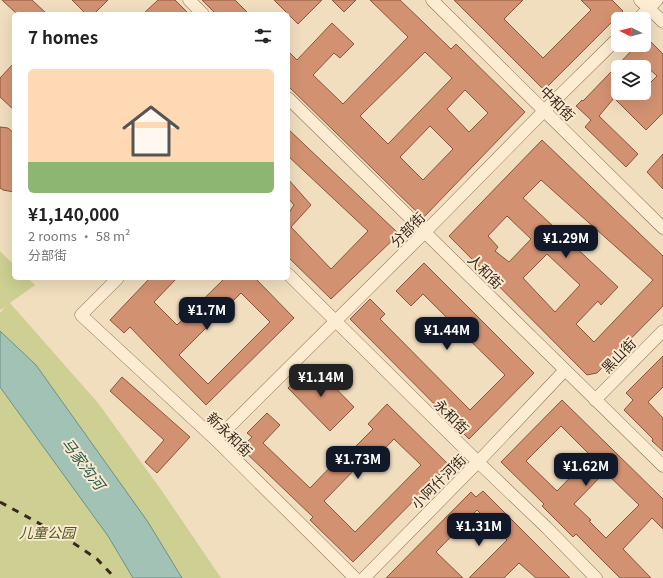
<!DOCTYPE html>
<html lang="en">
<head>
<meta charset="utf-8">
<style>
  body { margin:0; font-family:Georgia,"Noto Sans SC",serif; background:#f6f6f6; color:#222; height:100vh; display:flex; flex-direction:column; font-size:15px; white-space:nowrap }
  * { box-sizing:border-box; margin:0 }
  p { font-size:13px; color:#767676 }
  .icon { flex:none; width:22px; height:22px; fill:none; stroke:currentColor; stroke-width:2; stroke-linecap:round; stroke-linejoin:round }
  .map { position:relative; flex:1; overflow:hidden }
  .sheet { position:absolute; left:12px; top:12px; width:278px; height:268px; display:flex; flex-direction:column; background:#fff; border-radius:6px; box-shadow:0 4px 16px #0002 }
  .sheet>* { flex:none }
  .needle { width:26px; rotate:276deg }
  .tools { position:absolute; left:611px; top:12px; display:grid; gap:8px }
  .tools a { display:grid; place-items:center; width:40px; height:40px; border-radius:6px; background:#fff; box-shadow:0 4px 16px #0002; font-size:20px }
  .price { position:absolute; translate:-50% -34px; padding:0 9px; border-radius:8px; background:#111827; color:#fff; font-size:13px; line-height:26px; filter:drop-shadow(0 1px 2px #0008) }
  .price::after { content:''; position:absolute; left:50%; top:24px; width:12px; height:9px; margin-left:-6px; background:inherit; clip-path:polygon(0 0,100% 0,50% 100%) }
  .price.selected { background:#222; color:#fff }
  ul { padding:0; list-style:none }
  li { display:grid; align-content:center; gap:8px; height:212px; padding:0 16px }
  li+li { border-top:1px solid #e0e0e0 }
  li span { display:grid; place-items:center; height:124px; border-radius:6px; color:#555 }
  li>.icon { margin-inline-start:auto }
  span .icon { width:72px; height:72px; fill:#fffc; stroke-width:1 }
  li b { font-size:17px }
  h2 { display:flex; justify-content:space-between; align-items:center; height:48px; padding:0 16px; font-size:17px }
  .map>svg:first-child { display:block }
  .green { fill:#cdd092 }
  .water { fill:#a2c2b6; stroke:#699184 }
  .building { fill:#d29272; stroke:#8c543a; fill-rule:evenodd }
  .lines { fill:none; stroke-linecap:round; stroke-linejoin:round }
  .tertiary-casing { stroke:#8b6e56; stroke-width:13 }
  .tertiary { stroke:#fbecd2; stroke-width:12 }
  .rail { stroke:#39281c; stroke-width:3; stroke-dasharray:7 7; stroke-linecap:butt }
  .labels { text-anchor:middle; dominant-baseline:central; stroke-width:4; stroke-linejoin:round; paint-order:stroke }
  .street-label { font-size:14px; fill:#39281c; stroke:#f8e9cf }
  .park-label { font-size:14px; font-style:italic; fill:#4e5721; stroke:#f8e9cf }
  .water-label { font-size:15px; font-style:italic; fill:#2a5a53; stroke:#f8e9cf }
</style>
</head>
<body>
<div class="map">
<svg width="663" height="578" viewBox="0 0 663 578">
  <rect width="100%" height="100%" fill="#f1debf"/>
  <g class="green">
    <polygon points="0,251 14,265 14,278 28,278 35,285 10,303 98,403 162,491 221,578 182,578 148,522 36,365 0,331 0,313 5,307 0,310"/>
    <polygon points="0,387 108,536 133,578 0,578"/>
  </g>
  <polygon class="water" points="0,331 36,365 148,522 182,578 133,578 108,536 0,387"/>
  <g class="building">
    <polygon points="2,0 32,0 47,14 17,14"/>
    <polygon points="72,0 108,0 94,14 86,14"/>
    <polygon points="158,0 175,0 189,14 143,14"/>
    <polygon points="202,0 235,0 249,14 216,14"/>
    <polygon points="274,0 322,0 298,24"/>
    <polygon points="332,0 356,0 344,12"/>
    <path d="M 370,0 L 400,0 L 451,49 L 456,44 L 525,112 L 423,218 L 288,86 L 288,51 L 297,60 L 332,23 L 354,44 L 340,58 L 334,53 L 313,75 L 343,104 L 408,37 ZM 425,52 L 452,78 L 388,144 L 360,116 ZM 465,90 L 488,113 L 469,132 L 447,109 ZM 430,126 L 453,149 L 423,180 L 400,157 Z"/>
    <polygon points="454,0 523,0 504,19 543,58 591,10 581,0 612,0 623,11 544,90"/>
    <path d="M 651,42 L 663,54 L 663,113 L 646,130 L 614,98 L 599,116 L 638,154 L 626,167 L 585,127 L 591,120 L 576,106 L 582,100 L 583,101 L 637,45 L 647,45 ZM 618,67 L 647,67 L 657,76 L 644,89 L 644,93 L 618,93 Z"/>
    <polygon points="14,63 14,110 0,97 0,78"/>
    <polygon points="0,127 8,128 14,133 14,192 3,190 0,188"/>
    <polygon points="288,129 399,234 331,299 288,257 288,214 294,205 288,198 288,179 311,205 291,227 331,269 368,231 288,156"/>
    <path d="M 542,140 L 663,256 L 663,306 L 597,373 L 587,375 L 449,236 ZM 541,180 L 653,280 L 594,342 L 576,324 L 598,301 L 601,305 L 618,287 L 523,198 ZM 507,216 L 531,239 L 509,262 L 495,251 L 498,247 L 488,236 ZM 547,254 L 580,285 L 555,312 L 523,278 Z"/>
    <polygon points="663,154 663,189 647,172"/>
    <polygon points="424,263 534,373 469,439 350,319 370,299 385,314 380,319 470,410 505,375 423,294 411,306 396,291"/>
    <path d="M 150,278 L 177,278 L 154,302 L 177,325 L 225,278 L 255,278 L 294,318 L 206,405 L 152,350 L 130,327 L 124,333 L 110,320 ZM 241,293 L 270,322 L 208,384 L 179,355 Z"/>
    <polygon points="663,356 663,387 648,402 663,418 663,451 652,441 653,439 624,410 633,400 626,393"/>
    <polygon points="312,364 354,407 330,431 288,388"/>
    <polygon points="122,377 190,437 157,473 145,462 164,440 110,391"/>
    <path d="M 562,400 L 663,499 L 663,529 L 652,518 L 623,549 L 651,578 L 620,578 L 576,534 L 573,537 L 542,506 L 544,504 L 501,462 ZM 561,426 L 591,456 L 557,491 L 526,461 ZM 605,472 L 639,505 L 606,538 L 589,521 L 591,520 L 574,504 Z"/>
    <path d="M 387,404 L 449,465 L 353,562 L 310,520 L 313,517 L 241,448 L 252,437 L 247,433 L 267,413 L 280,425 L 263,443 L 310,488 L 341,456 L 344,458 L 373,429 L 368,424 ZM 394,439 L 421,465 L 355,532 L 324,501 L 362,462 L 367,467 Z"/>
    <polygon points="483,491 570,578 536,578 519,563 504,578 469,578 507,540 477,510 436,552 463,578 386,578 471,492 476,497"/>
  </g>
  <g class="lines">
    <defs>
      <g id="tertiary">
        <polyline points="189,0 203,14"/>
        <polyline points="432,0 663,228"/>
        <polyline points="640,0 663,22"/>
        <polyline points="638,19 657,0"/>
        <polyline points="288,98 663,466"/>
        <polyline points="288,274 478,462 546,527 596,578"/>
        <polyline points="118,278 81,315 216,440 355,578"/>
        <polyline points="595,400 663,331"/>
        <polyline points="216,440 425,232 544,111 618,38"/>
        <polyline points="364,578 478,462 565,370"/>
      </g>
    </defs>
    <use href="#tertiary" class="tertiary-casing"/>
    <use href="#tertiary" class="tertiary"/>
    <polyline class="rail" points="0,502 66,538 97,559 115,578"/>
  </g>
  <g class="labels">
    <g class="street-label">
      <text transform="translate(558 103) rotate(45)">中和街</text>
      <text transform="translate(407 229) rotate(-45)">分部街</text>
      <text transform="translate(486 271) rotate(44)">人和街</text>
      <text transform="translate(618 355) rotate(-46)">黑山街</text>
      <text transform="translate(452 416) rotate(45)">永和街</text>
      <text transform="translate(230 434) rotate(44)">新永和街</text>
      <text transform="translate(438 481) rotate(-45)">小阿什河街</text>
    </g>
    <g class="park-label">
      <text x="47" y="532">儿童公园</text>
    </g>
    <g class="water-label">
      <text transform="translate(84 463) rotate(53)">马家沟河</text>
    </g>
  </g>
</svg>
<div class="tools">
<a><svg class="needle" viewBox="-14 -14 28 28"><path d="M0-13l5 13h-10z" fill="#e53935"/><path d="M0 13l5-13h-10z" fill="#767676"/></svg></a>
<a><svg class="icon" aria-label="layers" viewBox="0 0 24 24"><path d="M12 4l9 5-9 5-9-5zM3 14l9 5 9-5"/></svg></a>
</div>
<b class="price" style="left:566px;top:259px">¥1.29M</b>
<b class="price" style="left:207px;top:331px">¥1.7M</b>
<b class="price" style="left:447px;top:351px">¥1.44M</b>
<b class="price selected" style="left:321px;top:398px">¥1.14M</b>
<b class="price" style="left:358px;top:480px">¥1.73M</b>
<b class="price" style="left:586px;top:487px">¥1.62M</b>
<b class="price" style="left:479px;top:547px">¥1.31M</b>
<section class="sheet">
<h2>7 homes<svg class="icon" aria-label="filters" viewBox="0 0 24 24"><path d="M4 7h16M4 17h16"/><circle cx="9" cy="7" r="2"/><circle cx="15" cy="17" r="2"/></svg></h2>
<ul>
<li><span style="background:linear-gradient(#ffd9b3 75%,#8fb573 0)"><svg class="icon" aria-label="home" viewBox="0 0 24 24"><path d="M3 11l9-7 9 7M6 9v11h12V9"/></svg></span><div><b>¥1,140,000</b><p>2 rooms · 58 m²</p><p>分部街</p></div></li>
</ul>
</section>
</div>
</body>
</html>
